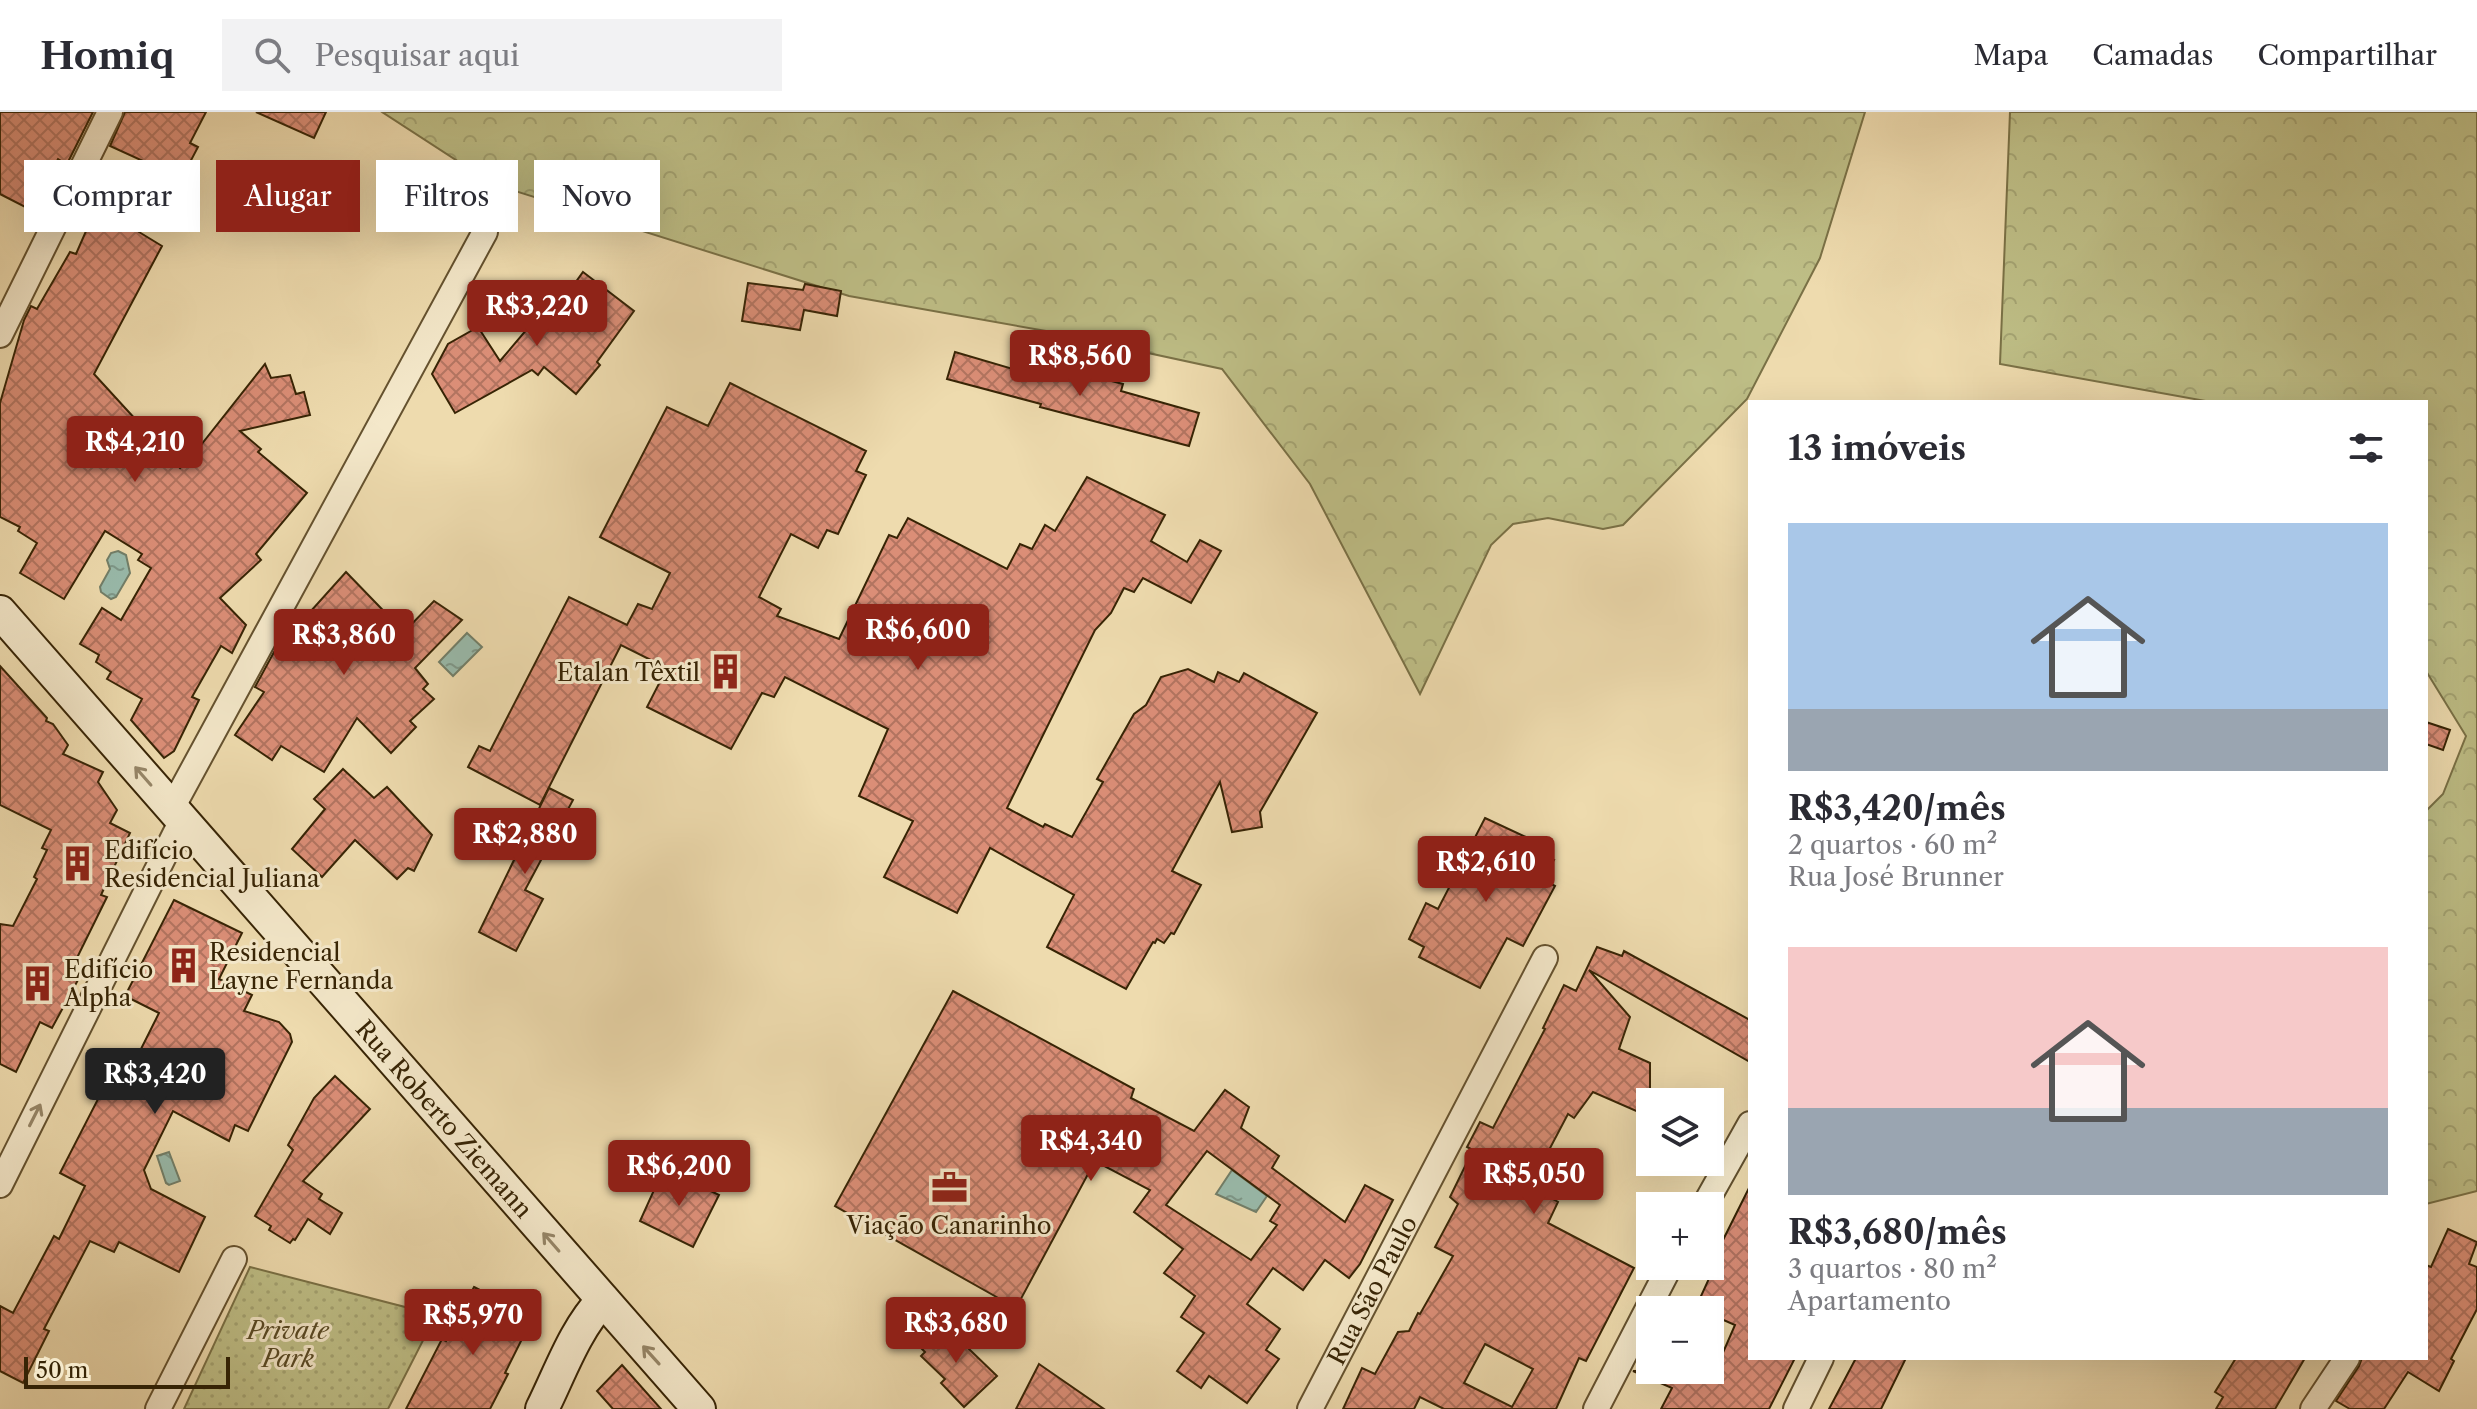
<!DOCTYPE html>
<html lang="pt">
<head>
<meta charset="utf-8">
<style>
  body { margin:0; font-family:"Libre Caslon Text",serif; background:#f2f2f3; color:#2b2b33; height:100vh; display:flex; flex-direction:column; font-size:30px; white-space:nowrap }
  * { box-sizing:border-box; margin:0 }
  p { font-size:26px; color:#7c7c81 }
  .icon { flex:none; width:44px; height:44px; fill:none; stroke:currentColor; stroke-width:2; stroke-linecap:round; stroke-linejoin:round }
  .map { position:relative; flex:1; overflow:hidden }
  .drawer { position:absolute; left:1748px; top:288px; width:680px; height:960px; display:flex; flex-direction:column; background:#fff; border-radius:0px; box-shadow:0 8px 32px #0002 }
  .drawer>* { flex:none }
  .hud { position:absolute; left:24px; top:48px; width:760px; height:72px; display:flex; gap:16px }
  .fabs { position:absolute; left:1636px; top:976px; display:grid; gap:16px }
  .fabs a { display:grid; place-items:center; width:88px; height:88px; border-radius:0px; background:#fff; box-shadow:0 8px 32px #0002; font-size:40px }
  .scale { position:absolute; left:24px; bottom:20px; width:206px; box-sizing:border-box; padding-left:8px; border:4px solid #372405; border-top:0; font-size:22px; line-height:28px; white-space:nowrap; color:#372405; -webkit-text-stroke:6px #f4e8ca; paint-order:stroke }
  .price { position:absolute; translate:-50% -68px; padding:0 18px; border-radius:8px; background:#8f2418; color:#fff; font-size:26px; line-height:52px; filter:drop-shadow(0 2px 4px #0008) }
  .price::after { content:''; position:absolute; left:50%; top:48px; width:24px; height:18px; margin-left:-12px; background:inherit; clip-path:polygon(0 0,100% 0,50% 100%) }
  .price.on { background:#222; color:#fff }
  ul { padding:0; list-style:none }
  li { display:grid; align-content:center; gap:16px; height:424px; padding:0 40px }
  li span { display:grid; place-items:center; height:248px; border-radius:0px; color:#555 }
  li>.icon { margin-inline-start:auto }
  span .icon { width:144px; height:144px; fill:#fffc; stroke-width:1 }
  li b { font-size:34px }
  h2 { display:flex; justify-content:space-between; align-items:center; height:96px; padding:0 40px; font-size:34px }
  .pill { padding:0 28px; border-radius:0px; background:#fff; box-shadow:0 8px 32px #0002; font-size:28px; line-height:72px }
  .pill.on { background:#8f2418; color:#fff }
  header { display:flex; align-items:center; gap:48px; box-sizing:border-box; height:112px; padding:0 40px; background:#fff; border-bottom:2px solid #e1e1e2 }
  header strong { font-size:38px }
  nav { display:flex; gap:44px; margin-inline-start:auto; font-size:28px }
  .search { width:560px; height:72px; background:#f2f2f3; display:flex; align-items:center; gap:20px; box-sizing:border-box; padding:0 28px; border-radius:0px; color:#7c7c81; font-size:30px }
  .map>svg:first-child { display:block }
  .forest { fill:url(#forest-crowns); stroke:#7a7146; stroke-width:2 }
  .park { fill:url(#park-dots); stroke:#7a7146; stroke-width:2 }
  .water { fill:url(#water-ripples); stroke:#727f69; stroke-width:2 }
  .building { fill:url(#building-cross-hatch); stroke:#372405; stroke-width:2; fill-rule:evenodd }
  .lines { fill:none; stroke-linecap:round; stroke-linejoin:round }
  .minor-casing { stroke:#65522f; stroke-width:28 }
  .secondary-casing { stroke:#372405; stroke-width:36 }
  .minor { stroke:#f4e8ca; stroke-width:24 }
  .secondary { stroke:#f4e8ca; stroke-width:32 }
  .oneway { stroke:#968668 }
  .labels { text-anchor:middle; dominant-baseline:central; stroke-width:6; stroke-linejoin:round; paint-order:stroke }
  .poi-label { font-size:24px; fill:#372405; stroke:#f4e8ca; text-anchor:start }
  .street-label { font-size:24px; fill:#372405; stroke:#f4e8ca }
  .park-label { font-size:24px; font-style:italic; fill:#594a25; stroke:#f4e8ca }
</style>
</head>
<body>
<header>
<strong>Homiq</strong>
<div class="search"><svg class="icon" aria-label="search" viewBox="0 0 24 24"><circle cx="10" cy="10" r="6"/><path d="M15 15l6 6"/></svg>Pesquisar aqui</div>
<nav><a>Mapa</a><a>Camadas</a><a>Compartilhar</a></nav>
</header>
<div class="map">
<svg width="2477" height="1297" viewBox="0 0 2477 1297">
  <defs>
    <pattern id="forest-crowns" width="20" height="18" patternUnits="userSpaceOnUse" patternTransform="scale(2)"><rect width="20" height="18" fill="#bebe86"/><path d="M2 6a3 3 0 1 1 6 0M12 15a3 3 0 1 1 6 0" fill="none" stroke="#a4a372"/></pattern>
    <pattern id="park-dots" width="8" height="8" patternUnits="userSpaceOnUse" patternTransform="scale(2)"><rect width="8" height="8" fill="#bebe86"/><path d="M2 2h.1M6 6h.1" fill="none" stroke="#a4a372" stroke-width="1.8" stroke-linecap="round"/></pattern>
    <pattern id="water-ripples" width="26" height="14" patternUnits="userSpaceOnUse" patternTransform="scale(2)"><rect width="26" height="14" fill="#99bbac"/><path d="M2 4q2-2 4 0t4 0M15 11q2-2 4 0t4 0" fill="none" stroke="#7e988a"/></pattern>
    <pattern id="building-cross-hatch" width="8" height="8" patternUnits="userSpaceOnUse" patternTransform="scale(2)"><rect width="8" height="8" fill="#db8e77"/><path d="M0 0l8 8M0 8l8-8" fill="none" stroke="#b27460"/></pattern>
  </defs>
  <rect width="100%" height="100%" fill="#eedbae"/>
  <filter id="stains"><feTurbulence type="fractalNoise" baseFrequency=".0025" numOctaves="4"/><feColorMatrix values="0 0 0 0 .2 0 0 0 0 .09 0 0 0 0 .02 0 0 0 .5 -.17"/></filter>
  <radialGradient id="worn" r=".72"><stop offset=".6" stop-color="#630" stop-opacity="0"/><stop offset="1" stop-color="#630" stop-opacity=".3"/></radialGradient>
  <g class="forest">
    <polygon points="382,0 1865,0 1820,146 1747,287 1623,413 1603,417 1548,406 1513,412 1491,433 1420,582 1310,372 1222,257 1046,219 849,184 493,72"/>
    <polygon points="2010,0 2477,0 2477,1079 2426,1092 2426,699 2443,682 2466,624 2426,559 2426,290 2211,290 2000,252"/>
  </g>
  <polygon class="park" points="250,1155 436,1203 388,1297 184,1297"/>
  <g class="water">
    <polygon points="118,439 126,443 130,461 116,485 111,487 101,480 100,475 110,457 107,448 111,441"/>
    <polygon points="467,521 482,535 453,564 439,550"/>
    <polygon points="169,1040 180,1069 169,1073 166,1071 157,1044"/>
    <polygon points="1232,1058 1267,1084 1256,1100 1216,1082"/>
  </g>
  <g class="building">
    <polygon points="0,0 93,0 67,52 58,47 31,98 0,82"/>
    <polygon points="125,0 206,0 190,31 198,35 187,56 173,49 167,60 110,34"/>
    <polygon points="256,0 326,0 314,26"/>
    <polygon points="97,94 142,115 139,120 162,134 94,262 180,356 195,337 197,338 265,252 271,266 290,263 296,282 304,280 310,303 240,319 261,337 258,340 307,381 256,442 261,448 220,486 246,513 232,541 221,534 192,585 199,588 174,639 164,646 131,608 142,587 107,567 111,560 96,550 99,543 80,532 102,496 121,508 151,456 138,448 142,442 105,419 64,487 20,461 37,431 18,419 20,415 0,405 0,291 24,208 31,194 37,197 70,140 76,142"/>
    <polygon points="583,160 634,199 597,250 600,253 576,282 544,255 538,263 532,258 455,301 432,262 448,232 478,215 500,249 539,203 547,210"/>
    <polygon points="748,171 803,178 805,172 841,179 837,204 804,198 800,218 742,209"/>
    <polygon points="955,240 1047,267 1050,253 1123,272 1121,279 1199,301 1189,334 1040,295 1041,292 947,267"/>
    <polygon points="730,271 866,339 856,359 866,363 838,422 827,418 818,436 791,422 759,485 781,497 777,504 839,527 889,423 897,426 908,406 1007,457 1020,432 1032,437 1045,413 1055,419 1087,365 1165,403 1151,429 1187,450 1200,428 1221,439 1191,491 1143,466 1134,480 1124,476 1111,501 1095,518 1007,696 1043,715 1045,712 1072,725 1103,670 1097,667 1134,602 1146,593 1161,565 1188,557 1214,570 1218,560 1239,570 1244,561 1317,601 1260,700 1262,715 1232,720 1220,670 1172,759 1201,773 1174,822 1171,821 1164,831 1157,827 1155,831 1153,830 1126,877 1047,835 1074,783 990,736 957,801 884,765 913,709 859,684 888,617 785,565 774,585 762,581 731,637 647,595 667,556 621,533 540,693 468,655 479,634 490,639 569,485 627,513 638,492 652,497 670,461 600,425 667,295 708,314"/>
    <polygon points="346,460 404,520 434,489 462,508 415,556 428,572 423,577 434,587 410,609 416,615 391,641 357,606 324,660 281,634 272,648 235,623 264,580 255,575 274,540"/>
    <polygon points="0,554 47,606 46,609 53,612 68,633 63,642 103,660 98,670 117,698 110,711 130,721 101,783 107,785 69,862 79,866 52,916 40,910 16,960 0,952 0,812 13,814 37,767 34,765 47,738 42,736 51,718 0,693"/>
    <polygon points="2426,610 2450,618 2443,638 2426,632"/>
    <polygon points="343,657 374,686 387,675 432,723 414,759 408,756 397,767 355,728 322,765 292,737 325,697 314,687"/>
    <polygon points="549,676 573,688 525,778 543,787 516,839 479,820"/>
    <polygon points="1485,706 1543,733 1538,741 1554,748 1542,767 1555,774 1523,834 1507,826 1480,876 1419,845 1424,835 1409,827 1426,791 1438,797"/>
    <polygon points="174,788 242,821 219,867 252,883 244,899 279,910 290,922 292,930 248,1019 235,1013 229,1029 173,999 144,1058 151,1077 205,1105 179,1160 119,1130 114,1140 90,1129 44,1217 49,1219 23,1271 0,1259 0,1194 13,1201 54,1124 59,1127 85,1074 60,1061 116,952 130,959 159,901 125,884"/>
    <path d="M 1597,835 L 1622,844 L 1624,839 L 1750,908 L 1750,950 L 1589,858 L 1630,905 L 1619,937 L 1650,951 L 1650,1005 L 1593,980 L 1574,1006 L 1568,1002 L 1530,1074 L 1558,1090 L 1548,1111 L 1634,1156 L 1586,1249 L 1579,1246 L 1556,1297 L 1444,1297 L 1420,1285 L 1414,1297 L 1343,1297 L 1362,1256 L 1375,1262 L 1398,1220 L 1409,1219 L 1418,1201 L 1420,1202 L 1453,1144 L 1435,1135 L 1458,1092 L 1450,1085 L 1473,1038 L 1467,1035 L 1480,1010 L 1493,1016 L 1545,917 L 1543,916 L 1564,873 L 1576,879 ZM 1485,1232 L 1533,1257 L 1512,1295 L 1464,1271 Z"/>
    <path d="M 953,879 L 1134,977 L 1131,986 L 1194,1019 L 1225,978 L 1249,995 L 1241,1016 L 1279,1044 L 1272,1056 L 1345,1110 L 1365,1073 L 1393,1088 L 1360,1152 L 1349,1166 L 1325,1148 L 1303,1178 L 1273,1156 L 1247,1192 L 1280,1217 L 1266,1238 L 1279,1247 L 1247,1291 L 1209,1264 L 1201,1276 L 1177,1259 L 1204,1221 L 1181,1205 L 1195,1184 L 1164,1161 L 1183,1137 L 1134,1100 L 1150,1078 L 1095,1049 L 1016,1196 L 835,1094 ZM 1207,1039 L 1280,1093 L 1270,1109 L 1277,1113 L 1251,1148 L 1166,1093 Z"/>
    <polygon points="335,964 370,997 303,1069 322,1082 319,1087 342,1101 330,1122 308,1107 295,1128 293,1127 290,1131 269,1118 271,1114 255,1104 293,1038 288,1033 314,986"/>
    <polygon points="664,1056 719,1083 693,1135 640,1109"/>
    <polygon points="1750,1074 1750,1246 1795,1246 1769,1297 1661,1297 1672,1276 1633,1259 1694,1258 1712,1266 1735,1213 1710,1202 1710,1198 1696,1195 1723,1136 1720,1134"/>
    <polygon points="2448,1117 2477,1130 2469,1152 2477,1155 2477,1197 2451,1247 2454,1249 2439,1279 2408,1260 2384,1297 2350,1297 2336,1289 2359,1254 2362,1246 2426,1246 2426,1153 2431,1155"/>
    <polygon points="474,1175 533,1205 505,1261 508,1262 490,1297 406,1297 442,1227 446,1229"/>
    <polygon points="941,1210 997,1264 964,1295 941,1271 945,1267 921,1244 925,1240 918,1233"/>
    <polygon points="1856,1246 1906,1246 1881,1297 1829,1297"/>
    <polygon points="2236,1246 2305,1246 2275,1297 2216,1297 2223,1285 2215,1280"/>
    <polygon points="1039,1252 1104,1297 1016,1297"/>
    <polygon points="622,1253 661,1297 613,1297 597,1279"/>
  </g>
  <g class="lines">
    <defs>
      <g id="minor">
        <polyline points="0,223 110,0"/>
        <polyline points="172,696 485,120"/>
        <polyline points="0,1073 182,708"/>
        <polyline points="1704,1094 1750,1012"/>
        <polyline points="158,1297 234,1147"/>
        <path id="s1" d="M 1310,1297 L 1545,846"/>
        <polyline points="1596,1297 1670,1154"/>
        <polyline points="1796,1297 1821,1246"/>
        <polyline points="2313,1297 2347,1246"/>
      </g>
      <g id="secondary">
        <path id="s2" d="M 0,500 L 699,1297"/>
        <path d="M 542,1297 C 560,1261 575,1217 603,1188"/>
      </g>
    </defs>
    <use href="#minor" class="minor-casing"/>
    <use href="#secondary" class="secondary-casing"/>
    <use href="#minor" class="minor"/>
    <use href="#secondary" class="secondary"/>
  </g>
  <defs><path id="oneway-shaft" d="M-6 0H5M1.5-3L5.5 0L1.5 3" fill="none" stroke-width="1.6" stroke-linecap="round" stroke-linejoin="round" transform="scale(2)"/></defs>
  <g class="oneway">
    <use href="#oneway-shaft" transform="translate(143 664) rotate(-131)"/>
    <use href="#oneway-shaft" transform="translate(35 1003) rotate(-63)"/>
    <use href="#oneway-shaft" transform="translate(551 1130) rotate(-131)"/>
    <use href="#oneway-shaft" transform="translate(651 1243) rotate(-132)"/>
  </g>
  <defs>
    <symbol id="building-bare" viewBox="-9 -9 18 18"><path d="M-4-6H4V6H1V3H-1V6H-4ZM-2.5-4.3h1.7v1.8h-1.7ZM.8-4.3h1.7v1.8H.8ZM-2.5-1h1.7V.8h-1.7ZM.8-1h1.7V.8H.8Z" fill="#8f2418" stroke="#f4e8ca" stroke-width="2.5" paint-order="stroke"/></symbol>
    <symbol id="office-bare" viewBox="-9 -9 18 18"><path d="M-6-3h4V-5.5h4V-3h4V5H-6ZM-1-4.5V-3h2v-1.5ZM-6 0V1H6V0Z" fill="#8f2418" stroke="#f4e8ca" stroke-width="2.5" paint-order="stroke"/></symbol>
  </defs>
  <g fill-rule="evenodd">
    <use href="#building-bare" x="700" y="534" width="51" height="51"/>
    <use href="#building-bare" x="52" y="726" width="51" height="51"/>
    <use href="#building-bare" x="158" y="828" width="51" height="51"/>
    <use href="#building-bare" x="12" y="846" width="51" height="51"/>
    <use href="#office-bare" x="924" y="1050" width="51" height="51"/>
  </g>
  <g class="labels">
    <g class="poi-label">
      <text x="700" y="560" text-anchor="end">Etalan Têxtil</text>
      <text x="104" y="738">Edifício<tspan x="104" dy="28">Residencial Juliana</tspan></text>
      <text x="209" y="840">Residencial<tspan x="209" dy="28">Layne Fernanda</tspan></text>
      <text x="64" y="857">Edifício<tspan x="64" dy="28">Alpha</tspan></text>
      <text x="949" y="1113" text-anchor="middle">Viação Canarinho</text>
    </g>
    <g class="street-label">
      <text stroke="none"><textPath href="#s2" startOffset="674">Rua Roberto Ziemann</textPath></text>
      <text stroke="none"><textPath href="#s1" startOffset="134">Rua São Paulo</textPath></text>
    </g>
    <g class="park-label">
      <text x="288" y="1218">Private<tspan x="288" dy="28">Park</tspan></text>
    </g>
  </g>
  <rect width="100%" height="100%" filter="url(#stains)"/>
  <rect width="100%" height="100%" fill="url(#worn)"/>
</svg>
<div class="fabs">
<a><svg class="icon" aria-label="layers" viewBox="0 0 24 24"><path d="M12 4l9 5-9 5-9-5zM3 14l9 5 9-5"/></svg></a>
<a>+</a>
<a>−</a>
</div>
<div class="scale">50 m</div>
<b class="price" style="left:537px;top:236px">R$3,220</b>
<b class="price" style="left:1080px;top:286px">R$8,560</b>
<b class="price" style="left:135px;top:372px">R$4,210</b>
<b class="price" style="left:918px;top:560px">R$6,600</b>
<b class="price" style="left:344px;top:565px">R$3,860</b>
<b class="price" style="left:525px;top:764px">R$2,880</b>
<b class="price" style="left:1486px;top:792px">R$2,610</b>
<b class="price on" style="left:155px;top:1004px">R$3,420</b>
<b class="price" style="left:1091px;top:1071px">R$4,340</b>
<b class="price" style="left:679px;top:1096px">R$6,200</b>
<b class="price" style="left:1534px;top:1104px">R$5,050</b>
<b class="price" style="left:473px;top:1245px">R$5,970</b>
<b class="price" style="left:956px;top:1253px">R$3,680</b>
<div class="hud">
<a class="pill">Comprar</a>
<a class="pill on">Alugar</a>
<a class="pill">Filtros</a>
<a class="pill">Novo</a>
</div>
<section class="drawer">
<h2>13 imóveis<svg class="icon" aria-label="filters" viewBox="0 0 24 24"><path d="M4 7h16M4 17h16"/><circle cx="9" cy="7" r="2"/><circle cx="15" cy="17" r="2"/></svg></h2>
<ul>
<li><span style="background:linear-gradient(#a9c7e8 75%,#9aa5b1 0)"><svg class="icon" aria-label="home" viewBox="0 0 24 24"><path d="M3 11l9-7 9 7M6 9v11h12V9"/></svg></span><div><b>R$3,420/mês</b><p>2 quartos · 60 m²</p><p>Rua José Brunner</p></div></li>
<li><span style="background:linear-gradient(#f6c9c9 65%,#9aa5b1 0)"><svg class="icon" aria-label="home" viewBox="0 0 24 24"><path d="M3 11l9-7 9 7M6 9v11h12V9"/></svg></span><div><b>R$3,680/mês</b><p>3 quartos · 80 m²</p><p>Apartamento</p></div></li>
</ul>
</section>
</div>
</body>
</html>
